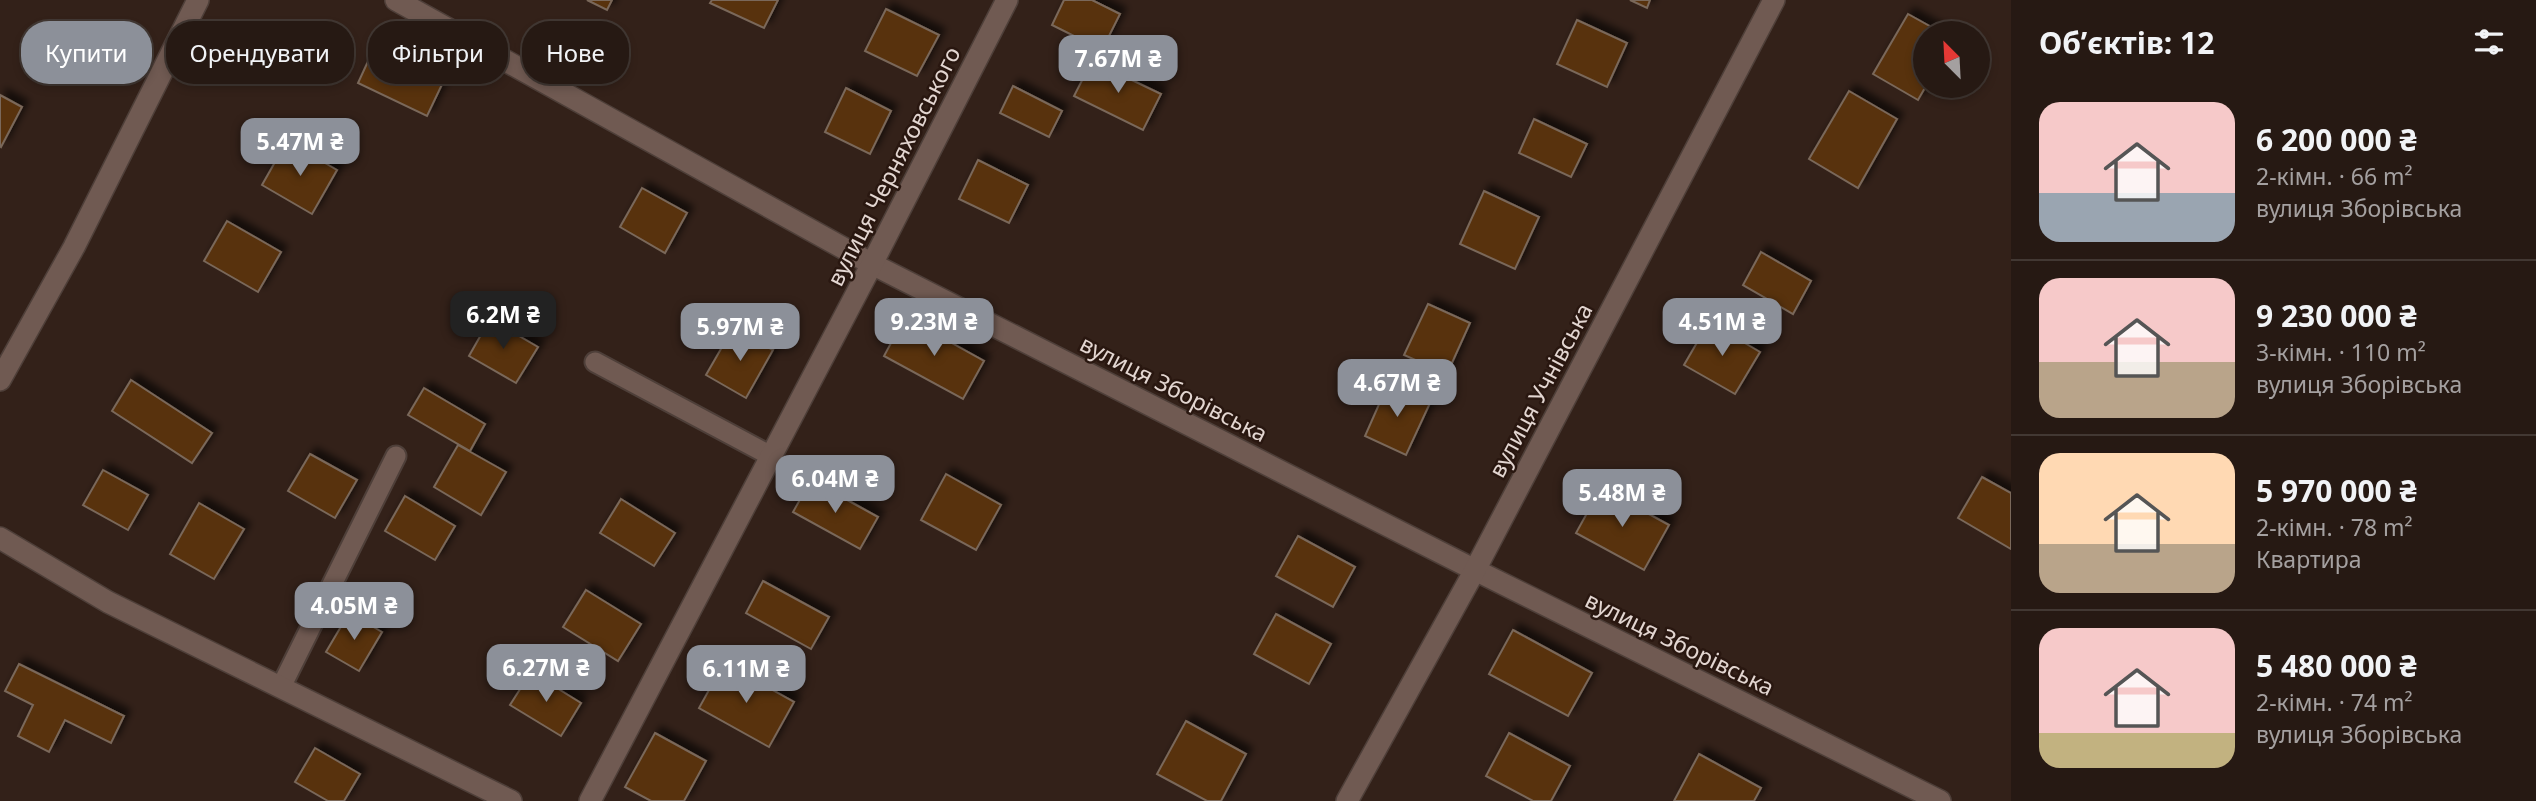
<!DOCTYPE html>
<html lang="uk">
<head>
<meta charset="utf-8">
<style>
  body { margin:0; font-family:"Noto Sans",sans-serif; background:#322621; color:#f1f3f6; height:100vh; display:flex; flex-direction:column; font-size:26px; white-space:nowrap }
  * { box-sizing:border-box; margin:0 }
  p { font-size:23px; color:#a4a0a0 }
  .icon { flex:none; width:38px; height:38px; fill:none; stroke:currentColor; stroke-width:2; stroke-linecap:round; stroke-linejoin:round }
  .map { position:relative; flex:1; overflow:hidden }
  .drawer { display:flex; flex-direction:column; background:#261913; width:525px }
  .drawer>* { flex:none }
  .banner { position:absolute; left:21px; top:21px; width:665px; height:63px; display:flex; gap:14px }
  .needle { width:46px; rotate:336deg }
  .controls { position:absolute; left:1913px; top:21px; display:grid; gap:14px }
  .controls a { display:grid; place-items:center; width:77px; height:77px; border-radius:50%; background:#261913; box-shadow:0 4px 10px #0003,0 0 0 2px #423833; font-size:35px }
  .price { position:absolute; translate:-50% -60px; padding:0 16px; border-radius:14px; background:#8c9099; color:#fff; font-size:23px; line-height:46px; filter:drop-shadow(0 2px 4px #0008) }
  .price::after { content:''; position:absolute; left:50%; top:42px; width:21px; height:16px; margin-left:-10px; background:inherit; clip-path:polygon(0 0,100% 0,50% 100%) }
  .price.on { background:#222; color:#fff }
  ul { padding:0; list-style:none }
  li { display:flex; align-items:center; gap:21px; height:175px; padding:0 28px }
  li+li { border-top:2px solid #423833 }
  li span { display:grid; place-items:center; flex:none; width:196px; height:140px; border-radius:21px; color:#555 }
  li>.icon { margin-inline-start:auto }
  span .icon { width:84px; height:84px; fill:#fffc; stroke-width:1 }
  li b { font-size:30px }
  h2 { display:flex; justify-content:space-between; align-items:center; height:84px; padding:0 28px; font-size:30px }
  .pill { padding:0 24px; border-radius:28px; background:#261913; box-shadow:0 4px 10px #0003,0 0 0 2px #423833; font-size:24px; line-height:63px }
  .pill.on { background:#8c9099; color:#fff }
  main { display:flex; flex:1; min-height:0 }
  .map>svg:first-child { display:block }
  .building { fill:#58320e; stroke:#7a685a; stroke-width:2; filter:url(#shadow) }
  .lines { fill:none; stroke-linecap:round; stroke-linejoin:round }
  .lane-casing { stroke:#4e3f39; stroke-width:23 }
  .street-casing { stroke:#4e3f39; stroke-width:24 }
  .lane { stroke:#705a52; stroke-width:19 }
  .street { stroke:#705a52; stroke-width:21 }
  .labels { text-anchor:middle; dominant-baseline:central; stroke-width:5; stroke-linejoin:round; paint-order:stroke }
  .street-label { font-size:23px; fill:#e3d6d1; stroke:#291710 }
</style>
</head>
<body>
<main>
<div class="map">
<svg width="2011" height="801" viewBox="0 0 2011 801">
  <defs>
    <filter id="shadow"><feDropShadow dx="6" dy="-6" stdDeviation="3.5" flood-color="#0009"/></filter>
  </defs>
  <rect width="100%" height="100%" fill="#332119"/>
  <g class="building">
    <polygon points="587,0 612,0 607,10"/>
    <polygon points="712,0 778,0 764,28 710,3"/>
    <polygon points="1064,0 1092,0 1120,14 1102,50 1052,25"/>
    <polygon points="1630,0 1650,0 1647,8"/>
    <polygon points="886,9 939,35 917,76 865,51"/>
    <polygon points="1908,14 1942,33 1925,33 1926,86 1918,100 1873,74"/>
    <polygon points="1577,20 1627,43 1607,87 1557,64"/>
    <polygon points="376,44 446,76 427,116 358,83"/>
    <polygon points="1092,61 1161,94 1143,130 1074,96"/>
    <polygon points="1013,86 1062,111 1049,137 1000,113"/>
    <polygon points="846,88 891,111 870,154 825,132"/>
    <polygon points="1849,91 1897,119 1858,188 1809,159"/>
    <polygon points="0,95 22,107 1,147 0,146"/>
    <polygon points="1534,119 1587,144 1571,177 1519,153"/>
    <polygon points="287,141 337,170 312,214 262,185"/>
    <polygon points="978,160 1028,185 1009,223 959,199"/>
    <polygon points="642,188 687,213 665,253 620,227"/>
    <polygon points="1484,191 1539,217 1515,269 1460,244"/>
    <polygon points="227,221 281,252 258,292 204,261"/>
    <polygon points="1761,252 1811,281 1793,314 1743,285"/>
    <polygon points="1428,304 1470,323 1447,374 1404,355"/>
    <polygon points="905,317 984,361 963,399 884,356"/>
    <polygon points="490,319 538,347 516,383 469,356"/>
    <polygon points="1709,322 1760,352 1735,394 1684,365"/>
    <polygon points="733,328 773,350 746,398 706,375"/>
    <polygon points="131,380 212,433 192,463 112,411"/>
    <polygon points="1388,384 1430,403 1406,455 1365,436"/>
    <polygon points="424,388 485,424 470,451 408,415"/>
    <polygon points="458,445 506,472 481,515 434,487"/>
    <polygon points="310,454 357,480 335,518 288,491"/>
    <polygon points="103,470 148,495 128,530 83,505"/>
    <polygon points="946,474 1001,505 976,550 921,520"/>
    <polygon points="1982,477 2011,493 2011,549 1958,518"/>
    <polygon points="811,480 878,517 860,549 793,512"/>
    <polygon points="1601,488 1669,525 1644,570 1576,533"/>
    <polygon points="405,496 455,526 435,560 385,531"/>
    <polygon points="621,499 675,533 654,566 600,533"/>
    <polygon points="199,503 244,529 214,579 170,554"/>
    <polygon points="1298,536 1355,567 1333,607 1276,576"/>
    <polygon points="763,581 829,617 811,649 746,613"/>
    <polygon points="586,590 641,624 618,661 563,627"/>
    <polygon points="349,613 382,632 359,671 326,652"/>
    <polygon points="1276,614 1331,644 1309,684 1254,654"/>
    <polygon points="1513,630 1592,673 1568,716 1489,674"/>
    <polygon points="724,663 794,702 769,747 699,708"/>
    <polygon points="19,664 124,716 111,743 65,720 49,752 18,736 33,705 5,691"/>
    <polygon points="531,672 581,703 561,736 510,705"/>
    <polygon points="1186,721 1246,754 1221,801 1207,801 1157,774"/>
    <polygon points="655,733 706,761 684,801 651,801 625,787"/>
    <polygon points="1509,733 1570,766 1551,801 1533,801 1486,776"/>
    <polygon points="315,748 360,774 344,801 328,801 295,782"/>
    <polygon points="1699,754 1761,788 1754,801 1674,801"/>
  </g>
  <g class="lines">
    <defs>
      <g id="lane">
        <polyline points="595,362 771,456"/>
        <polyline points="281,687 396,456"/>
      </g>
      <g id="street">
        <polyline points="396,0 872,264 1475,570 1940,801"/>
        <polyline points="0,380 74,247 198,0"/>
        <polyline points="0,538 108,602 511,801"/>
        <polyline points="590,801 872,264 1007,0"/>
        <polyline points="1347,801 1475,570 1774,0"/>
      </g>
    </defs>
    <use href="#lane" class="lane-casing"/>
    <use href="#street" class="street-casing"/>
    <use href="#lane" class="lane"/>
    <use href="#street" class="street"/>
  </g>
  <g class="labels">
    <g class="street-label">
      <text transform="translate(893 166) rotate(-63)">вулиця Черняховського</text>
      <text transform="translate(1174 388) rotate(27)">вулиця Зборівська</text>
      <text transform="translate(1540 390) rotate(-62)">вулиця Учнівська</text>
      <text transform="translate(1680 643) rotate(26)">вулиця Зборівська</text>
    </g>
  </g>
</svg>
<div class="controls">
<a><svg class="needle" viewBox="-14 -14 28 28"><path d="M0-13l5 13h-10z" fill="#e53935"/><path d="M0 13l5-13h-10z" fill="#a4a0a0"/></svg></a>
</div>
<b class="price" style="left:1118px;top:95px">7.67M ₴</b>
<b class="price" style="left:300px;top:178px">5.47M ₴</b>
<b class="price on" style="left:503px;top:351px">6.2M ₴</b>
<b class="price" style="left:934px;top:358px">9.23M ₴</b>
<b class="price" style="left:1722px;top:358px">4.51M ₴</b>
<b class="price" style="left:740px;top:363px">5.97M ₴</b>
<b class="price" style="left:1397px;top:419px">4.67M ₴</b>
<b class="price" style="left:835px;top:515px">6.04M ₴</b>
<b class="price" style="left:1622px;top:529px">5.48M ₴</b>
<b class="price" style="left:354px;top:642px">4.05M ₴</b>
<b class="price" style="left:546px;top:704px">6.27M ₴</b>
<b class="price" style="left:746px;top:705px">6.11M ₴</b>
<div class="banner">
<a class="pill on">Купити</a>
<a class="pill">Орендувати</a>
<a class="pill">Фільтри</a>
<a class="pill">Нове</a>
</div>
</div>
<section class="drawer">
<h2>Об’єктів: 12<svg class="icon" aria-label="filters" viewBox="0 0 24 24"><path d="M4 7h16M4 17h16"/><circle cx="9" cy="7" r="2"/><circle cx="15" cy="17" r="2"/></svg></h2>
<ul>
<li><span style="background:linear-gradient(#f6c9c9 65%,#9aa5b1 0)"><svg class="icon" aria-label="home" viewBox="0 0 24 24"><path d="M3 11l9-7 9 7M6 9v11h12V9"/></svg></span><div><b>6 200 000 ₴</b><p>2-кімн. · 66 m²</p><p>вулиця Зборівська</p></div></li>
<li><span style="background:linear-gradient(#f6c9c9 60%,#b9a48a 0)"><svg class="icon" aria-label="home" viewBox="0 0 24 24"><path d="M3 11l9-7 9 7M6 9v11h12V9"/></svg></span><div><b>9 230 000 ₴</b><p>3-кімн. · 110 m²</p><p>вулиця Зборівська</p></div></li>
<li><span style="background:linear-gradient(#ffd9b3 65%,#b9a48a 0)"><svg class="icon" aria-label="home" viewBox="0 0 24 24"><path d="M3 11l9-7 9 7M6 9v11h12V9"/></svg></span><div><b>5 970 000 ₴</b><p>2-кімн. · 78 m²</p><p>Квартира</p></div></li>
<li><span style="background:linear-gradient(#f6c9c9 75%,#c2b280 0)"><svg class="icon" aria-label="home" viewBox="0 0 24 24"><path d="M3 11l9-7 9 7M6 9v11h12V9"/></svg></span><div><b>5 480 000 ₴</b><p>2-кімн. · 74 m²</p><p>вулиця Зборівська</p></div></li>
</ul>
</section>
</main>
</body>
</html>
